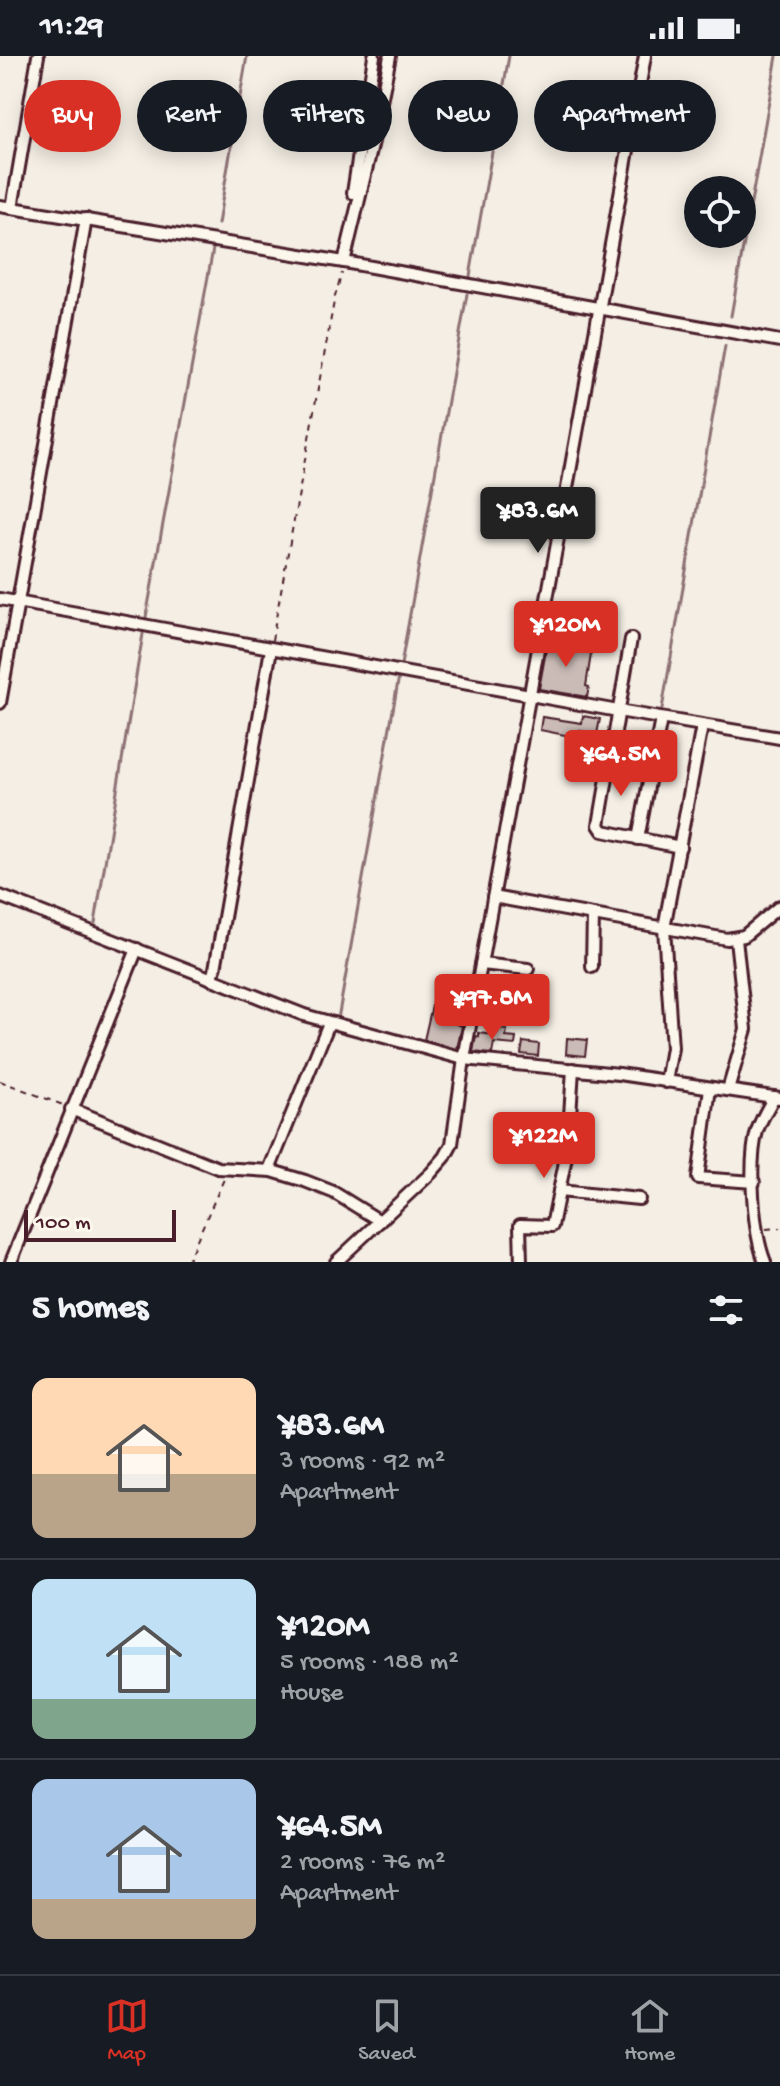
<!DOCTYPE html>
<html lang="en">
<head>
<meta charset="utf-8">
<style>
  body { margin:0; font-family:"Gochi Hand",sans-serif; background:#242831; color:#f1f3f6; height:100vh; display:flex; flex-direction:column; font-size:30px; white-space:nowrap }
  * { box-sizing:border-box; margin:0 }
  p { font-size:26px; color:#9ea1a6 }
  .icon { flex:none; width:44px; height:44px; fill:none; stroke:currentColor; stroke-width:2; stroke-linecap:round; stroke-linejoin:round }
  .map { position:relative; height:1206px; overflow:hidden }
  .drawer { display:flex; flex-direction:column; background:#171b24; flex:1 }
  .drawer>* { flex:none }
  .top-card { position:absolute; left:24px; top:24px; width:732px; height:72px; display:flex; gap:16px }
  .buttons { position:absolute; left:684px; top:120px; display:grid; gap:16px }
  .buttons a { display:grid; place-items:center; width:72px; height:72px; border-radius:50%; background:#171b24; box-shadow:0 4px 20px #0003; font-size:40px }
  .scale { position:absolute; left:24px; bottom:20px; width:152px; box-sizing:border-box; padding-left:8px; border:4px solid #4a1f2b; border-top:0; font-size:22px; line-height:28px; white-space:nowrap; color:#4a1f2b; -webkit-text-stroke:6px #fbf7ec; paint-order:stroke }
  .price { position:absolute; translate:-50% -68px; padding:0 18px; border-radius:8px; background:#d93025; color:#fff; font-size:26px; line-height:52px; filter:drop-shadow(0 2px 4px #0008) }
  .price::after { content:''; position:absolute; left:50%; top:48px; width:24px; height:18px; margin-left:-12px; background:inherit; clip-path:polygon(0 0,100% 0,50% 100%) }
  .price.current { background:#222; color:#fff }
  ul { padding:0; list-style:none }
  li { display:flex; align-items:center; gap:24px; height:200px; padding:0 32px }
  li+li { border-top:2px solid #363941 }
  li span { display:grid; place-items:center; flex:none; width:224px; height:160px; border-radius:16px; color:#555 }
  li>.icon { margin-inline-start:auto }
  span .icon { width:96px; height:96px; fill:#fffc; stroke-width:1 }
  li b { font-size:34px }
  h2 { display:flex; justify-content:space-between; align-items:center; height:96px; padding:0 32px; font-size:34px }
  .tag { padding:0 28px; border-radius:36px; background:#171b24; box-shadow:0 4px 20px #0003; font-size:28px; line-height:72px }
  .tag.current { background:#d93025; color:#fff }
  .status { display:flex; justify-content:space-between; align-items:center; height:56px; padding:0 40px; background:#171b24; direction:ltr }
  .status svg { height:22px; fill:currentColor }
  .dock { display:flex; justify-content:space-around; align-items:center; height:112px; border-top:2px solid #363941; background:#171b24; font-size:22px; color:#9ea1a6 }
  .dock a { display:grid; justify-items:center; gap:4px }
  .dock .current { color:#d93025 }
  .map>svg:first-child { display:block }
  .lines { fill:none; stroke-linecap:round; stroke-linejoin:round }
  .stream { stroke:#8d7174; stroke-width:3 }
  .building { fill:#cabbb6; stroke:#4a1f2b; stroke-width:2 }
  .minor-casing { stroke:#4a1f2b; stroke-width:16 }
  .path { stroke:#4a1f2b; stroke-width:2; stroke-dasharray:6 6; stroke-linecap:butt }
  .minor { stroke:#fbf7ec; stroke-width:10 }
</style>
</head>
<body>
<div class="status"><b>11:29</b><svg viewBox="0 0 49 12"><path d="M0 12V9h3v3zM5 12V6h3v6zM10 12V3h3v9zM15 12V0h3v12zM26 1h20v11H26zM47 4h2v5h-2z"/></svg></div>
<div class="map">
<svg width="780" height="1206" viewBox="0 0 780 1206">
  <rect width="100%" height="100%" fill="#f4eee4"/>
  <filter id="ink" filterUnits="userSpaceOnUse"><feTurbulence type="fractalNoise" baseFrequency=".0125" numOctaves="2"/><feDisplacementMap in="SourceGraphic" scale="16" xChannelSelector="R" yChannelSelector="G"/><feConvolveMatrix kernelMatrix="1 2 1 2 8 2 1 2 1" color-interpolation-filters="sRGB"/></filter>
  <g filter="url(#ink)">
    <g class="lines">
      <g class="stream">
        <polyline points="218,168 247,0"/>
        <polyline points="470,220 509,0"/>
        <polyline points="731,260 777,0"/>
        <polyline points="146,561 213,193"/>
        <polyline points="662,653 725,290"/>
        <polyline points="95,867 143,578"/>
        <polyline points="338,963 467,238"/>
      </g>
    </g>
    <g class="building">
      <polygon points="560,584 592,592 586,630 589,631 587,641 539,633 547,589 559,591"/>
      <polygon points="583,660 600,663 597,678 580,675 578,687 570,685 570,680 540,674 542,661 582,667"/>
      <polygon points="433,945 453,950 451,966 462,970 457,993 424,984"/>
      <polygon points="498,973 507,974 506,981 516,982 515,989 494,987 492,998 473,996 476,980 479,981 479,977 494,979 497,978"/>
      <polygon points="567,982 587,984 585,1000 566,998"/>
      <polygon points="523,986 539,988 538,1000 521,998"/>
    </g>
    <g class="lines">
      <defs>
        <g id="minor">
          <polyline points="353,137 374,0"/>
          <polyline points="0,150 344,206 780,285"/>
          <polyline points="12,152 38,0"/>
          <polyline points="344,206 375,77 390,0"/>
          <polyline points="0,543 618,655 780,682"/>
          <polyline points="631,583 599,769 603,775 680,791"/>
          <polyline points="0,647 86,163"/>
          <polyline points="638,783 661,663"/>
          <polyline points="0,840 304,959 464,1003 619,1018 780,1042"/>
          <polyline points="493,841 727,883 744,880 780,850"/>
          <polyline points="481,908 528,913"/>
          <polyline points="592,911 593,859"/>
          <polyline points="211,923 215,913 271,593"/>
          <polyline points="666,1026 672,992 664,872 702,670"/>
          <polyline points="710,1032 698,1122 754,1126"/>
          <polyline points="728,1034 746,973 736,883"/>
          <polyline points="71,1053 218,1112 272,1115 305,1125 333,1136 380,1165"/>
          <polyline points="269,1114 329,967"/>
          <polyline points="559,1135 639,1143"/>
          <polyline points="11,1206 137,893"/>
          <polyline points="336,1206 431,1117 445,1101 452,1088 464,1003 645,0"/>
          <polyline points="521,1206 520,1169 552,1170 568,1091 573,1013"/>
          <path d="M 765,1206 C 753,1176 748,1107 757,1075 C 761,1063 768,1052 774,1041"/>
        </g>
      </defs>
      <use href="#minor" class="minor-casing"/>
      <g class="path">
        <polyline points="272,584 335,240 342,217"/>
        <polyline points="0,1025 63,1049"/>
        <polyline points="766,1173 780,1172"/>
        <polyline points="187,1206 224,1123"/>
      </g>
      <use href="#minor" class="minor"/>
    </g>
  </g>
</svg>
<div class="buttons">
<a><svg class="icon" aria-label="locate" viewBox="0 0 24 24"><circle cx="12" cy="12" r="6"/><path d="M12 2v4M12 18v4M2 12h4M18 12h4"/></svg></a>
</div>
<div class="scale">100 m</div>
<b class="price current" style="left:538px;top:499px">¥83.6M</b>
<b class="price" style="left:566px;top:613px">¥120M</b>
<b class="price" style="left:621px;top:742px">¥64.5M</b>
<b class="price" style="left:492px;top:986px">¥97.8M</b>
<b class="price" style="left:544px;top:1124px">¥122M</b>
<div class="top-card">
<a class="tag current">Buy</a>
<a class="tag">Rent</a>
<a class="tag">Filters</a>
<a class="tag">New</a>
<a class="tag">Apartment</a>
</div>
</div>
<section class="drawer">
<h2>5 homes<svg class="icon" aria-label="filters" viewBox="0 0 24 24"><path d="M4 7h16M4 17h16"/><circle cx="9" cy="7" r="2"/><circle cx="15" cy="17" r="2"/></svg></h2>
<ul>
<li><span style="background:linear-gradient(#ffd9b3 60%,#b9a48a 0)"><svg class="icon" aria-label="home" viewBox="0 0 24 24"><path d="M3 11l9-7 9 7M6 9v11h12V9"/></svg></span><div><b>¥83.6M</b><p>3 rooms · 92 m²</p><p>Apartment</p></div></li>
<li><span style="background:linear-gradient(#bfe0f5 75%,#7fa58c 0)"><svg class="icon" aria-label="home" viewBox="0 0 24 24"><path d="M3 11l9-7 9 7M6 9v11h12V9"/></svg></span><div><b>¥120M</b><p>5 rooms · 188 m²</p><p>House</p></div></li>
<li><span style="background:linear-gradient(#a9c7e8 75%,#b9a48a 0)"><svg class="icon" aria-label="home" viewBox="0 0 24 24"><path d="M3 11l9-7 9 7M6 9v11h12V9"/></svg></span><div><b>¥64.5M</b><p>2 rooms · 76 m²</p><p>Apartment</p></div></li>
</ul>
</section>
<nav class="dock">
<a class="current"><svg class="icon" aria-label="map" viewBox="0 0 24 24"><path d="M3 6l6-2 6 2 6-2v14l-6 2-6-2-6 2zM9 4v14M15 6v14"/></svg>Map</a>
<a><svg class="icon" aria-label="saved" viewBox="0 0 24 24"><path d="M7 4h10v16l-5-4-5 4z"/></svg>Saved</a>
<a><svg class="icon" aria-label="home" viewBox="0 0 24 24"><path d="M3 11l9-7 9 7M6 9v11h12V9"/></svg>Home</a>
</nav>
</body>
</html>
